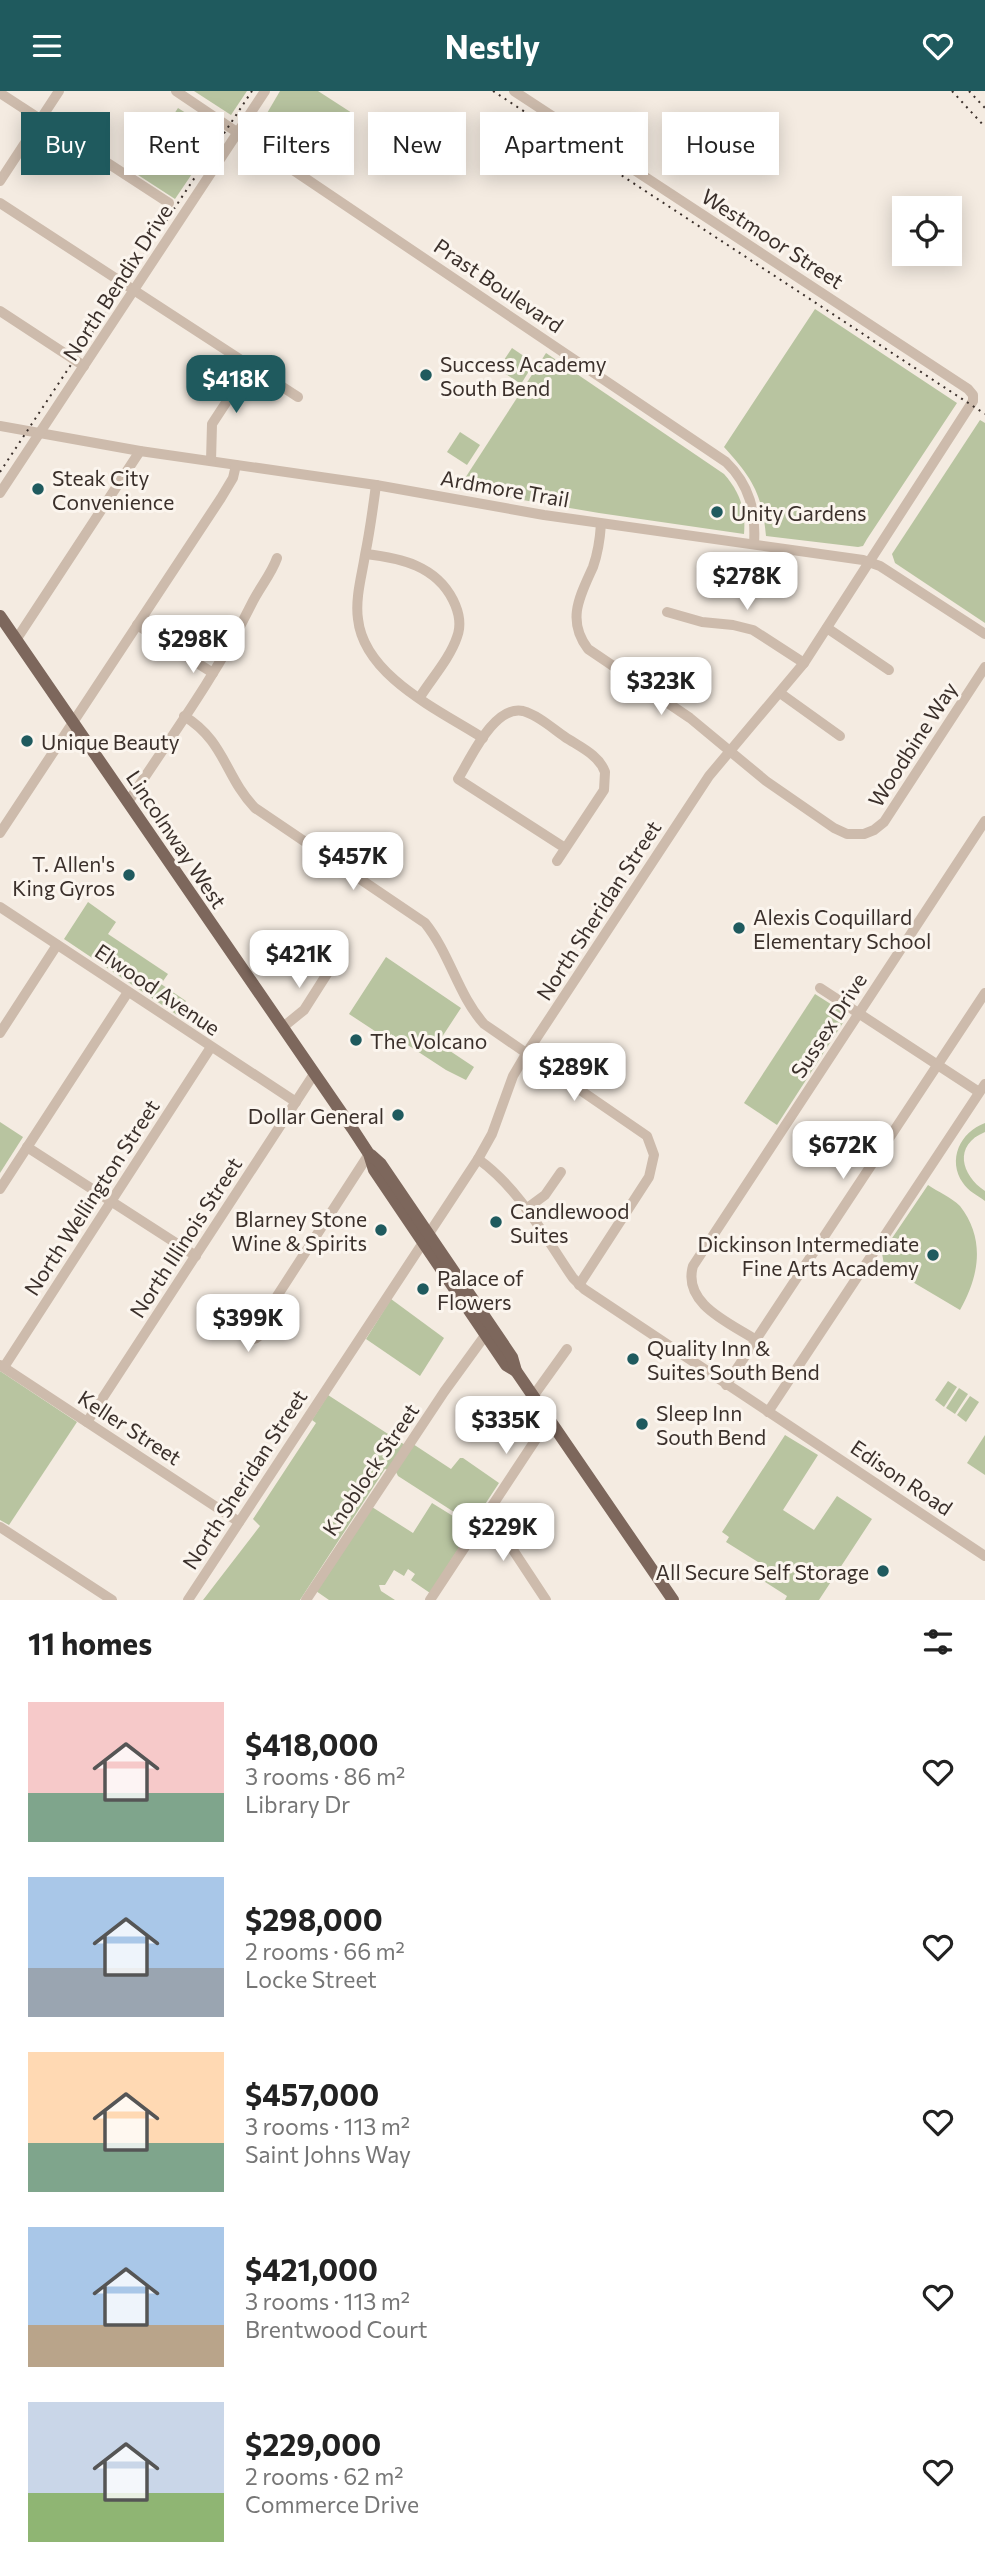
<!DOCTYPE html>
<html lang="en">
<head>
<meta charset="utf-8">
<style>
  body { margin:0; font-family:Commissioner,sans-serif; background:#f2f2f2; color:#222; height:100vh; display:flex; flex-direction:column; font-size:26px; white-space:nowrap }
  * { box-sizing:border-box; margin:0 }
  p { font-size:23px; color:#767676 }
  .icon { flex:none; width:38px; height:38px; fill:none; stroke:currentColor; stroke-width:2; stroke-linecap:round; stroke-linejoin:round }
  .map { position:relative; height:1509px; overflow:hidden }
  .details { display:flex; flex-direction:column; background:#fff; flex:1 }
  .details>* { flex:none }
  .guide { position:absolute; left:21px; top:21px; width:943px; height:63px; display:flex; gap:14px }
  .buttons { position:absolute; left:892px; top:105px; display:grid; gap:14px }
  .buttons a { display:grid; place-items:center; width:70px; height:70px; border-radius:0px; background:#fff; box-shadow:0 4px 18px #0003; font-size:35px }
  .price { position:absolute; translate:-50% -60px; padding:0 16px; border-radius:14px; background:#fff; color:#222; font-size:23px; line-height:46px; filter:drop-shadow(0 2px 4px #0008) }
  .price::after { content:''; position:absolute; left:50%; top:42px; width:21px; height:16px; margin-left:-10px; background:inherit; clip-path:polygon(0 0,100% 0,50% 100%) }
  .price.active { background:#1f5a5e; color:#fff }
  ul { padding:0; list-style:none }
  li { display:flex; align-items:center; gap:21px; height:175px; padding:0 28px }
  li span { display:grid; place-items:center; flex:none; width:196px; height:140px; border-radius:0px; color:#555 }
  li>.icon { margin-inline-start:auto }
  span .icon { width:84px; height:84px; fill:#fffc; stroke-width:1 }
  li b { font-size:30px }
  h2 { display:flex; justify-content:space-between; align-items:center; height:84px; padding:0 28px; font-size:30px }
  .pill { padding:0 24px; border-radius:0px; background:#fff; box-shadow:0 4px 18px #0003; font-size:24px; line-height:63px }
  .pill.active { background:#1f5a5e; color:#fff }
  header { display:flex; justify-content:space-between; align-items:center; height:91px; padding:0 28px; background:#1f5a5e; color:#fff; font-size:32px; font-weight:700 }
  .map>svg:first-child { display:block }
  .green { fill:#b8c4a0 }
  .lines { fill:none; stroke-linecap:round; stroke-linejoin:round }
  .minor { stroke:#cdbbac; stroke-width:10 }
  .major { stroke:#7d675c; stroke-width:12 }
  .rail { stroke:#3b302b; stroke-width:2; stroke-dasharray:2 5; stroke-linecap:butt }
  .poi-dot { fill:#1f5a5e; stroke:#fbf5ee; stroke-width:2.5 }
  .labels { text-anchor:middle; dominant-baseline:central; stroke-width:6; stroke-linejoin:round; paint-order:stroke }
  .street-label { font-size:21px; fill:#3b302b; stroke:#fbf5ee }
  .poi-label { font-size:21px; fill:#3b302b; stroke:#fbf5ee; text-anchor:start }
</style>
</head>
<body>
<header><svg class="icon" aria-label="menu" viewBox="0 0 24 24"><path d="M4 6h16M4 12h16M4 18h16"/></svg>Nestly<svg class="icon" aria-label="heart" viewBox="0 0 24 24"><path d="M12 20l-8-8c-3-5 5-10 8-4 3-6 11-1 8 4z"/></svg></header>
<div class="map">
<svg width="985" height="1509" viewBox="0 0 985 1509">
  <rect width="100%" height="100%" fill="#f4ebe1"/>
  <g class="green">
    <polygon points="194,0 247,0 231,24"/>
    <polygon points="280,0 318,0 352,22 314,80 256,41"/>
    <polygon points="178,17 219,43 175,108 135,82"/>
    <path d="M 815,218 L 957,312 L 867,448 L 863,455 L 858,456 L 766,445 C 762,403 753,388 724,356 Z"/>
    <polygon points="512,257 534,272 521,293 498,278"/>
    <path d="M 546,262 L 724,383 C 740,401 746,419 744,443 L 599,422 L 458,398 Z"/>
    <polygon points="980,329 985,332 985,532 895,472 892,463"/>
    <polygon points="460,341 480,354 467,374 447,361"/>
    <polygon points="88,811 116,831 108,843 168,883 161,893 186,910 177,924 64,848"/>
    <polygon points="386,866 461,917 438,952 474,976 466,989 446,979 391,943 387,948 349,923"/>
    <polygon points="815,903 848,924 777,1034 744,1012"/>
    <polygon points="0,1031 23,1046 0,1082"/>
    <path d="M 985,1032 L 985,1041 C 953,1054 961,1084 985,1100 L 985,1110 C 977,1104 968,1100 963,1092 C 947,1069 960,1041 985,1032 Z"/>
    <path d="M 928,1094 C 938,1101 951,1106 960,1115 C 985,1147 980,1184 960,1219 L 884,1174 L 882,1162 Z"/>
    <polygon points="391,1208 444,1247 420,1285 366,1248"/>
    <polygon points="0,1280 77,1331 9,1434 0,1429"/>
    <polygon points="948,1290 957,1296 944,1316 935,1309"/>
    <polygon points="959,1297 968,1303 955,1323 946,1317"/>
    <polygon points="328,1304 405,1354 388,1379 385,1378 300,1509 203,1509 260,1435 253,1428 316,1332 312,1329"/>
    <polygon points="970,1305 979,1311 966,1331 957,1324"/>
    <polygon points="785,1344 818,1364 783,1419 814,1439 837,1405 872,1428 819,1509 785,1509 787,1505 762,1489 769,1478 726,1451 729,1446 722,1441"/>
    <polygon points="985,1344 985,1384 967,1372"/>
    <polygon points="413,1353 451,1378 460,1367 463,1367 499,1392 474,1430 468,1430 398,1385 396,1381"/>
    <polygon points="432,1412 469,1435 471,1438 430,1502 411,1489 415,1483 408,1478 404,1485 394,1479 385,1494 379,1494 381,1500 395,1509 329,1509 316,1500 372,1416 413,1442"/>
  </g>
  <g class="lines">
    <g class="minor">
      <path d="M 176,0 L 726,371 C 750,394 756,421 754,453"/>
      <polyline points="0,2 169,112"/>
      <polyline points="0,90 59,0"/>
      <polyline points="0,112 298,306"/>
      <polyline points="0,220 84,275"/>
      <polyline points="0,335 140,360 376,394 544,424 863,469 880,475 985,543"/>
      <polyline points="211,370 212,333 250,275"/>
      <path d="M 376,394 C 373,417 370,440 365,464 C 362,484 355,507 358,528 C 364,585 439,619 483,647"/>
      <polyline points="0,402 265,0"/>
      <path d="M 601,433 C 600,448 598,462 593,476 C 580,505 566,529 588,558 L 690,627 L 766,690 L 834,737 L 847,743 L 864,743 L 874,739 L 884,731 L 985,576"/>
      <path d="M 366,463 C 401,467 436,475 453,509 C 459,521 462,533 457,546 C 450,567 432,587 420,606"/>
      <polyline points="667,521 702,531 733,534 753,539 804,572"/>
      <polyline points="137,534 213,582"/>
      <polyline points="827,537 889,579"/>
      <polyline points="16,549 140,360"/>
      <polyline points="780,602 840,645"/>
      <path d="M 184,625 C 225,650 225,686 255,717 L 425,832 C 450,863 458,904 484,933 L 647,1045 L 654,1064 L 649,1086 L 579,1194"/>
      <path d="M 128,711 C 171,646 217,583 251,514 C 259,497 271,484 277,467"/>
      <polyline points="0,742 221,407 233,387 236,374"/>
      <path d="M 557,770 L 604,699 L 605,681 C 599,664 580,656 565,646 C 552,637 538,624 523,620 C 494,614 471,667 458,688 L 565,757"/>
      <polyline points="0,816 296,1011"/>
      <polyline points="820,897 979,1001"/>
      <polyline points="283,936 304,919 332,875"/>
      <polyline points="0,942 57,854"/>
      <polyline points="27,1056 196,1165"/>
      <path d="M 478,1068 C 520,1098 544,1145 573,1187 L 584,1198 L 985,1465"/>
      <polyline points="0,1098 128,901"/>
      <polyline points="526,1118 545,1104 561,1081"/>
      <circle cx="253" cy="1241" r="7"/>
      <polyline points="257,1236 369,1063"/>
      <path d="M 756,1249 C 730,1232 682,1213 693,1175 L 985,730"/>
      <polyline points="0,1274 239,1431"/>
      <polyline points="4,1276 211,956"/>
      <polyline points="726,1294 985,902"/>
      <polyline points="534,1304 567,1258"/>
      <polyline points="768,1321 985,993"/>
      <polyline points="87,1331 314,983"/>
      <polyline points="488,1421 546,1509"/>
      <polyline points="0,1436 112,1509"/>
      <polyline points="188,1509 478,1068 492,1043 513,985 526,963 709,685 804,572 973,310 973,304 968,298 514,0"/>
      <polyline points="306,1509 444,1301 489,1239"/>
      <polyline points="430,1509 550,1327"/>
    </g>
    <g class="major">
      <polyline points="0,525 352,1037 369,1063 374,1079 506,1274 516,1280"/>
      <polyline points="371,1064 381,1073 512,1266 516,1280 673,1509"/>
    </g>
    <g class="rail">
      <polyline points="493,0 985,323"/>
      <polyline points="952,0 985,36"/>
      <polyline points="969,0 985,17"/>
      <polyline points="0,381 252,0"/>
    </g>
  </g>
  <g class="poi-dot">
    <circle cx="426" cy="284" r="7"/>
    <circle cx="38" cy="398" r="7"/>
    <circle cx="717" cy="421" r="7"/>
    <circle cx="27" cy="650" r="7"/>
    <circle cx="129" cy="784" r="7"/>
    <circle cx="739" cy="837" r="7"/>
    <circle cx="356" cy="949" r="7"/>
    <circle cx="398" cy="1024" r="7"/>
    <circle cx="496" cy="1131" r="7"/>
    <circle cx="381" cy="1139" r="7"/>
    <circle cx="933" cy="1164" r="7"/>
    <circle cx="423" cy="1198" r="7"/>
    <circle cx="633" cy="1268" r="7"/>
    <circle cx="642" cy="1333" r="7"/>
    <circle cx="883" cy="1480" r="7"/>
  </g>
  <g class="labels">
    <g class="street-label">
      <text transform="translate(773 147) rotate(33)">Westmoor Street</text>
      <text transform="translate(117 191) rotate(-57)">North Bendix Drive</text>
      <text transform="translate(499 194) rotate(34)">Prast Boulevard</text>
      <text transform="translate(505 397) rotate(10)">Ardmore Trail</text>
      <text transform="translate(912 653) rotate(-57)">Woodbine Way</text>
      <text transform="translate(177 748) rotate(56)">Lincolnway West</text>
      <text transform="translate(598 819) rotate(-57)">North Sheridan Street</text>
      <text transform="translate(158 898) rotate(34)">Elwood Avenue</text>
      <text transform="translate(828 934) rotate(-57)">Sussex Drive</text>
      <text transform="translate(91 1106) rotate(-57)">North Wellington Street</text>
      <text transform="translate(185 1146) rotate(-57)">North Illinois Street</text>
      <text transform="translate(130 1336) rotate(33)">Keller Street</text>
      <text transform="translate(370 1378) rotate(-56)">Knoblock Street</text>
      <text transform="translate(902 1386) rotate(34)">Edison Road</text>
      <text transform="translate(244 1388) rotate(-57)">North Sheridan Street</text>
    </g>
    <g class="poi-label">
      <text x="440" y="272">Success Academy<tspan x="440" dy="24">South Bend</tspan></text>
      <text x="52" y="386">Steak City<tspan x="52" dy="24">Convenience</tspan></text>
      <text x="731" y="421">Unity Gardens</text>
      <text x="41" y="650">Unique Beauty</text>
      <text x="115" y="772" text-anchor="end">T. Allen's<tspan x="115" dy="24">King Gyros</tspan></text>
      <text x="753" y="825">Alexis Coquillard<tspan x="753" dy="24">Elementary School</tspan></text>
      <text x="370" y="949">The Volcano</text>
      <text x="384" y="1024" text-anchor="end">Dollar General</text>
      <text x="510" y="1119">Candlewood<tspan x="510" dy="24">Suites</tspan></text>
      <text x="367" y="1127" text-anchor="end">Blarney Stone<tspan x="367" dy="24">Wine &amp; Spirits</tspan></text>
      <text x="919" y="1152" text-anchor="end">Dickinson Intermediate<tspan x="919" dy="24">Fine Arts Academy</tspan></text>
      <text x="437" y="1186">Palace of<tspan x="437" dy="24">Flowers</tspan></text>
      <text x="647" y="1256">Quality Inn &amp;<tspan x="647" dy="24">Suites South Bend</tspan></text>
      <text x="656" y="1321">Sleep Inn<tspan x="656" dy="24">South Bend</tspan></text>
      <text x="869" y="1480" text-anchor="end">All Secure Self Storage</text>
    </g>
  </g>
</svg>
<div class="buttons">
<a><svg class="icon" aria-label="locate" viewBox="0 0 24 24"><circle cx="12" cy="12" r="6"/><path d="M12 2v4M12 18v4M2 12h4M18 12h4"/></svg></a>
</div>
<b class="price active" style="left:236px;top:324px">$418K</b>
<b class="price" style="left:747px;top:521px">$278K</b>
<b class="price" style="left:193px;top:584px">$298K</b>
<b class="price" style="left:661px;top:626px">$323K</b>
<b class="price" style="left:353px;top:801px">$457K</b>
<b class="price" style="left:299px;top:899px">$421K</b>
<b class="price" style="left:574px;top:1012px">$289K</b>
<b class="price" style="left:843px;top:1090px">$672K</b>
<b class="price" style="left:248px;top:1263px">$399K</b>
<b class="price" style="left:506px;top:1365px">$335K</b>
<b class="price" style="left:503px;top:1472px">$229K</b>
<div class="guide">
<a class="pill active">Buy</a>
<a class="pill">Rent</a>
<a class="pill">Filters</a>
<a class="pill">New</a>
<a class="pill">Apartment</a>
<a class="pill">House</a>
</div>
</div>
<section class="details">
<h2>11 homes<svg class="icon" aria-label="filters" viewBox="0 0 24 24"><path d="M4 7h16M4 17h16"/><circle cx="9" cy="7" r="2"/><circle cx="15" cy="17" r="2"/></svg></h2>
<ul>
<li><span style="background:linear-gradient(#f6c9c9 65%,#7fa58c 0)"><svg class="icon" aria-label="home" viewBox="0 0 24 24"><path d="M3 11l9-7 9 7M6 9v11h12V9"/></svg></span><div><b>$418,000</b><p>3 rooms · 86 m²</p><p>Library Dr</p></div><svg class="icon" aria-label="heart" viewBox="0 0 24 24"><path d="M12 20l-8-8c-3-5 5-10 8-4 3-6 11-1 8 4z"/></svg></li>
<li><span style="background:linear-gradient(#a9c7e8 65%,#9aa5b1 0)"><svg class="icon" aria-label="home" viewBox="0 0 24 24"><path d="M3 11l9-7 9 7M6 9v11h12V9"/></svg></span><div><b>$298,000</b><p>2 rooms · 66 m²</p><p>Locke Street</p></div><svg class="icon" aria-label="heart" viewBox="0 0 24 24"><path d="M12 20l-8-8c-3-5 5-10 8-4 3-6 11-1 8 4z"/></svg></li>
<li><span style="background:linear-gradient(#ffd9b3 65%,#7fa58c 0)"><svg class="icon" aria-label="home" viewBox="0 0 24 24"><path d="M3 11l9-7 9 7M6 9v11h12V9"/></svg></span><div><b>$457,000</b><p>3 rooms · 113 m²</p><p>Saint Johns Way</p></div><svg class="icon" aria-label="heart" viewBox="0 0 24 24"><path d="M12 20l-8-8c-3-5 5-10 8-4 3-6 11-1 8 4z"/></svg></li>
<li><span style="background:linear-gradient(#a9c7e8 70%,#b9a48a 0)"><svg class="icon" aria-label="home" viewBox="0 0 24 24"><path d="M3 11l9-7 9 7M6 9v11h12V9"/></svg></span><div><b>$421,000</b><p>3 rooms · 113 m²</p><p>Brentwood Court</p></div><svg class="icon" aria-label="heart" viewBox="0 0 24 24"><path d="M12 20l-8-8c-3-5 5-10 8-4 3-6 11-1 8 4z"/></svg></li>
<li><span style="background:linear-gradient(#c9d6e8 65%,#8fb573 0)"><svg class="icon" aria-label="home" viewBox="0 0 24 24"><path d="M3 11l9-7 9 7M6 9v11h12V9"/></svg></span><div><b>$229,000</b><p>2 rooms · 62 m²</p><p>Commerce Drive</p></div><svg class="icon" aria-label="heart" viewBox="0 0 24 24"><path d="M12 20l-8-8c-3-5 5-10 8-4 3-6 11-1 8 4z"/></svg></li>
</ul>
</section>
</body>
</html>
